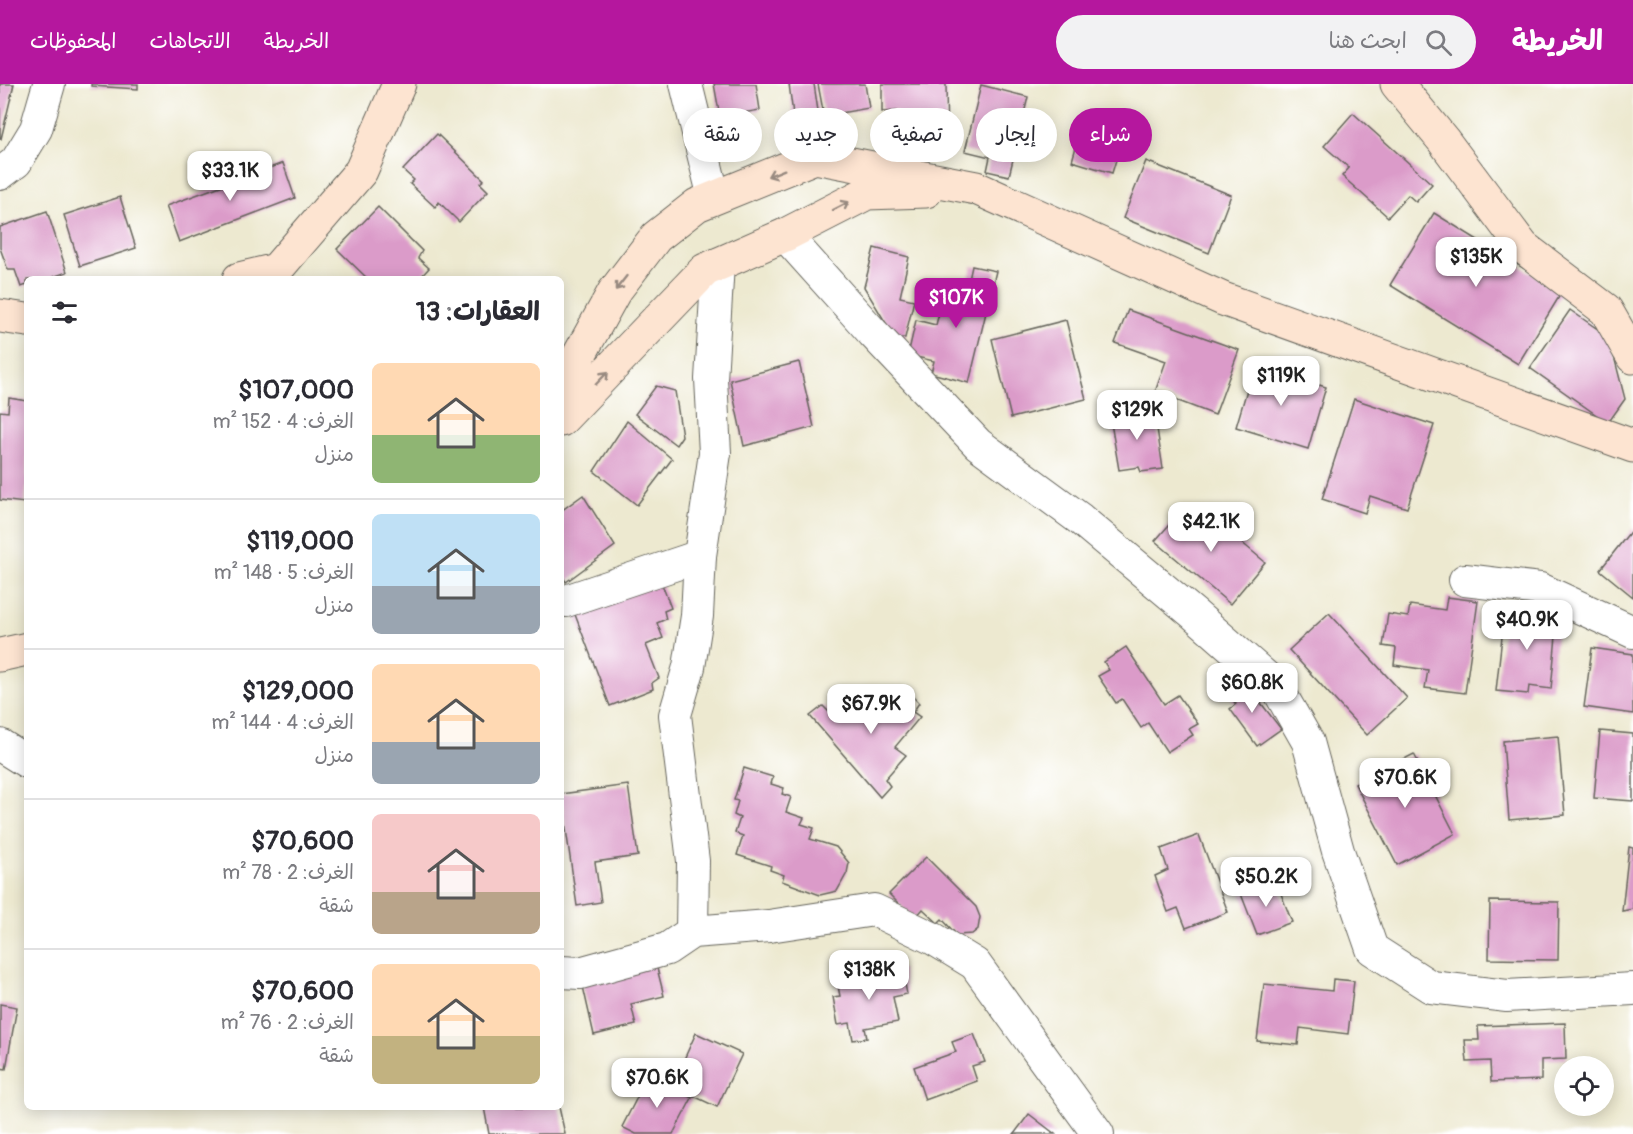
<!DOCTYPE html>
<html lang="ar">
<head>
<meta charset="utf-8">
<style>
  body { margin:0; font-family:Pangolin,"Playpen Sans Arabic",sans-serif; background:#f2f2f3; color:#2b2b33; direction:rtl; height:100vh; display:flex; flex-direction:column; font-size:22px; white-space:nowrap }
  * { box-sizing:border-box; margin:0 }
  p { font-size:20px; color:#7c7c81 }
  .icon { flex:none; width:33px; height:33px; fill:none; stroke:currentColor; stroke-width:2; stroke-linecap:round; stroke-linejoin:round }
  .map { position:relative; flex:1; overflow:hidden; direction:ltr }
  .details { position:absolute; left:24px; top:192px; width:540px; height:834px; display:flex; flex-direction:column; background:#fff; border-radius:9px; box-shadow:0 3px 15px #0003; direction:rtl }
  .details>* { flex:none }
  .guide { position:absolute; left:582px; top:24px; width:570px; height:54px; direction:rtl; display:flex; gap:12px }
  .buttons { position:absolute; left:1554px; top:972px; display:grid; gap:12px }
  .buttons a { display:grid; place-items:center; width:60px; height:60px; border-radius:50%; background:#fff; box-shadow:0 3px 15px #0003; font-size:30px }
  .price { position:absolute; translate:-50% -51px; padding:0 14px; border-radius:12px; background:#fff; color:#222; font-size:20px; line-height:39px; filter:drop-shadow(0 2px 3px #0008) }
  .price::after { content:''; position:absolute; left:50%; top:36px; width:18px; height:14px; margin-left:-9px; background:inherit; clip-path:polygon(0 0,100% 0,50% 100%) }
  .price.active { background:#b5179e; color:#fff }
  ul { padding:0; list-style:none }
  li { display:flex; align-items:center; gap:18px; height:150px; padding:0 24px }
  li+li { border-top:2px solid #e1e1e2 }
  li span { display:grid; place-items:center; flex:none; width:168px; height:120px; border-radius:9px; color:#555 }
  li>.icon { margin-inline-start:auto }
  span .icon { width:72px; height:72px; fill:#fffc; stroke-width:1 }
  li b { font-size:26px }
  h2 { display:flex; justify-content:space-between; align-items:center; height:72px; padding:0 24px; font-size:26px }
  .tag { padding:0 21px; border-radius:27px; background:#fff; box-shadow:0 3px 15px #0003; font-size:21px; line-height:54px }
  .tag.active { background:#b5179e; color:#fff }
  header { display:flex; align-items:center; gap:36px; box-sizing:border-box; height:84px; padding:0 30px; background:#b5179e; color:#fff }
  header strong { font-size:28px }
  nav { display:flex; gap:33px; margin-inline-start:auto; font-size:21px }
  .search { width:420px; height:54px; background:#f2f2f3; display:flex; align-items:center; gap:15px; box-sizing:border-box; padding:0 21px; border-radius:33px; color:#7c7c81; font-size:22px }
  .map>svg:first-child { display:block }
  .building { fill:#db9bc9 }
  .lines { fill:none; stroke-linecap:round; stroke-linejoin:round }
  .street-casing { stroke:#65645b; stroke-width:34 }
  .secondary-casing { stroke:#65645b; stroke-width:35 }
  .street { stroke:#fff; stroke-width:32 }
  .secondary { stroke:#fde4d1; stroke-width:33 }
  .oneway { stroke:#988a80 }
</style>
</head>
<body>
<header>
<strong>الخريطة</strong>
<div class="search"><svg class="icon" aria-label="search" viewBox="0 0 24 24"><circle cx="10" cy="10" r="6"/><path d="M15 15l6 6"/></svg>ابحث هنا</div>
<nav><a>الخريطة</a><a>الاتجاهات</a><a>المحفوظات</a></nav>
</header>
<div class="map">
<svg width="1633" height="1050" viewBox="0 0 1633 1050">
  <rect width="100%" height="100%" fill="#fff"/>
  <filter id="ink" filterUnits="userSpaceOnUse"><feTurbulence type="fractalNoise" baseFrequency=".0167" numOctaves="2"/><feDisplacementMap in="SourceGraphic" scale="12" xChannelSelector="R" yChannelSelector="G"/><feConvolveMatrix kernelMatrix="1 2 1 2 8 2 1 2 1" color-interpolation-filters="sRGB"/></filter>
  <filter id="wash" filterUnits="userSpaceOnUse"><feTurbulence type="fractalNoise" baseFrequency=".008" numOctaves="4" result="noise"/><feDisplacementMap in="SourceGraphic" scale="24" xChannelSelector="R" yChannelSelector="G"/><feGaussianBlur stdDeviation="1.35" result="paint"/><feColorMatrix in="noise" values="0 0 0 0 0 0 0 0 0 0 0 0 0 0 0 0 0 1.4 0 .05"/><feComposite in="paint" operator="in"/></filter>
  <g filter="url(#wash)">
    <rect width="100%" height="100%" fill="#ede9d0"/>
    <g id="blocks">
      <g class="building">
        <polygon points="0,0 14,0 1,55 0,55"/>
        <polygon points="91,0 138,0 138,5 91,2"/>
        <polygon points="714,0 756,0 760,26 720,33"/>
        <polygon points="789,0 814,0 819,34 794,38"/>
        <polygon points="818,0 865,0 869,24 824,32"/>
        <polygon points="882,0 946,0 947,57 897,58 897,27 882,28"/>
        <polygon points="981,1 1028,13 1009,92 987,87 990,73 965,67"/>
        <polygon points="1353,29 1432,100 1416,118 1408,111 1388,133 1342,92 1349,84 1324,62"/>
        <polygon points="1085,31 1126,43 1112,89 1072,77"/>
        <polygon points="437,50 484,96 480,99 488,107 459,138 439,118 435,123 410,100 414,96 403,86"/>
        <polygon points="1146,77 1231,111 1209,169 1123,134"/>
        <polygon points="283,79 295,114 179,158 166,122"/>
        <polygon points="120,113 136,164 80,182 64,131"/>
        <polygon points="378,123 422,167 418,174 429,184 419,195 368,195 337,165"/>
        <polygon points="47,127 67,188 53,193 53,195 27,195 27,201 21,203 15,186 8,186 0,164 0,143"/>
        <polygon points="1434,129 1562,208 1518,280 1390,201"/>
        <polygon points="874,164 909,173 900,213 914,216 905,254 895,254 864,203"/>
        <polygon points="972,182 996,187 969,299 931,289 934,277 908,271 916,236 936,241 944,209 965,214"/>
        <polygon points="1128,226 1239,266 1215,331 1155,308 1166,277 1115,259"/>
        <polygon points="1570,226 1609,253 1625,315 1608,339 1530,284"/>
        <polygon points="1066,236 1086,315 1011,334 992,255"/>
        <polygon points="799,278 814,343 744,362 730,296"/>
        <polygon points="1254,282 1326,303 1308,365 1236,343"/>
        <polygon points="656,302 675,307 682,352 676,361 635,330"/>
        <polygon points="9,314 27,317 27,400 25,419 0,416 0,327 8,328"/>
        <polygon points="1354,315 1434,341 1407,424 1370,412 1365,429 1322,415"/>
        <polygon points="1154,324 1163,385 1141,388 1139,383 1119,386 1110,333"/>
        <polygon points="627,337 672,375 637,421 594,387"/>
        <polygon points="583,411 615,462 566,498 561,490 561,427"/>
        <polygon points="1182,426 1194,436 1203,426 1265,478 1230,520 1155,457"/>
        <polygon points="1633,444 1633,513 1600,486"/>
        <polygon points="660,495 671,524 664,527 666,535 657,539 663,554 646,561 659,594 652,599 653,605 610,622 574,528"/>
        <polygon points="1447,513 1478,517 1465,609 1425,604 1428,586 1394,581 1396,564 1383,562 1388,530 1408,533 1410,521 1445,526"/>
        <polygon points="1505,525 1558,531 1551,605 1529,602 1528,610 1496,607"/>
        <polygon points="1329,529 1407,614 1367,651 1289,566"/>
        <polygon points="1126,563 1164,620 1178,611 1198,640 1189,645 1193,651 1167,668 1148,639 1141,644 1122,615 1116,619 1098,592 1109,586 1104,578"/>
        <polygon points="1592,564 1633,570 1633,630 1584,623"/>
        <polygon points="1244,597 1281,645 1257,662 1230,625 1236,620 1227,609"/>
        <polygon points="904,604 919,619 913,628 920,633 895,663 906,671 885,695 890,702 880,713 810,632 823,622 832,631 856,616 866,628 888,608 894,613"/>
        <polygon points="1600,647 1633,650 1633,717 1594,714"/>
        <polygon points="1558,652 1565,731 1509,736 1503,657"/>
        <polygon points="1414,670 1455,750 1397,781 1355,700"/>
        <polygon points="744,684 773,693 771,700 784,704 782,710 791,713 786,728 804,734 801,740 814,744 810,755 836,763 849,779 847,789 837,807 820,811 782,797 784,791 770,786 771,782 737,771 743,752 735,749 740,734 734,731 738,717 734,716"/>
        <polygon points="628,701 638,772 595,778 601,818 577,822 561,710"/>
        <polygon points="1199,751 1228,828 1186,844 1178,824 1168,828 1155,792 1168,786 1161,765"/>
        <polygon points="1629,763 1633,764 1633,825 1622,827"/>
        <polygon points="926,773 976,823 980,833 978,845 972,850 957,851 942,835 938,839 923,825 914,835 889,810"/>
        <polygon points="1276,797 1292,838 1257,851 1241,810"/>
        <polygon points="1490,817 1559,818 1558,876 1489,875"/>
        <polygon points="656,880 664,912 631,920 636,941 594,951 582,898"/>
        <polygon points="902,885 907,910 893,913 898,938 865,944 867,954 853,956 850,939 838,941 833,913 840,912 837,897"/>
        <polygon points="1333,895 1354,897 1348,950 1300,944 1298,961 1257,957 1264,900 1332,907"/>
        <polygon points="0,920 17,923 6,985 0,984"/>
        <polygon points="1565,939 1566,975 1541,976 1541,996 1491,998 1490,977 1467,978 1465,956 1479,956 1478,942"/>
        <polygon points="696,949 742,970 717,1023 672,1002"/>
        <polygon points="974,950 985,978 972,982 977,997 925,1016 914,983 956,968 952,958"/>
        <polygon points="648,992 692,1014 673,1050 636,1050 622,1043"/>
        <polygon points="484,1023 559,1023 565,1050 489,1050"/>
        <polygon points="1029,1030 1055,1050 1014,1050"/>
      </g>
    </g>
  </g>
  <g filter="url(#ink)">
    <use href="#blocks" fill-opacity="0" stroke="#65645b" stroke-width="1.5"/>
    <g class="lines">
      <defs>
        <g id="street">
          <polyline points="686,0 714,114"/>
          <polyline points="0,90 16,78 36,45 49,0"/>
          <polyline points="785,151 873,249 978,360 1080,435 1194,530 1276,602 1308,658 1338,767 1372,865 1431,903 1507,912 1633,905"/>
          <polyline points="1465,496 1540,505 1633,548"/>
          <polyline points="566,517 700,472"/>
          <polyline points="0,661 27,678"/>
          <polyline points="692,848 693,777 675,631 689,583 697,532 700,472 715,369 711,295 718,180"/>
          <polyline points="561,888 580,889 667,865 692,848 769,842 874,826 934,855 975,880 1098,1050"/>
        </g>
        <g id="secondary">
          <polyline points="1397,0 1443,56 1523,163 1606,226 1633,273"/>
          <polyline points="239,195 276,186 361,87 399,0"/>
          <polyline points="0,232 27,236"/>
          <polyline points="561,304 614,208 656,153 697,121 815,73 976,104 1223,215 1633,362"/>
          <polyline points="561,336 705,186 785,151 867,109 926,107"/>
          <polyline points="0,571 27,565"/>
        </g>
      </defs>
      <use href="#street" class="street-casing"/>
      <use href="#secondary" class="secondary-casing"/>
      <use href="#street" class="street"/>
      <use href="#secondary" class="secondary"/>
    </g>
    <defs><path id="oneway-shaft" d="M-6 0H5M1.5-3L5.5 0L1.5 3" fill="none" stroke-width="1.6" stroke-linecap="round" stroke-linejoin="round" transform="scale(1.5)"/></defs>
    <g class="oneway">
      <use href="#oneway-shaft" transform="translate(776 89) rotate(158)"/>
      <use href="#oneway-shaft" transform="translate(841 122) rotate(-27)"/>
      <use href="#oneway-shaft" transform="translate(621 199) rotate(128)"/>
      <use href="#oneway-shaft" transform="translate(602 294) rotate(-46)"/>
    </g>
  </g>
</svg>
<div class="buttons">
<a><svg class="icon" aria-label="locate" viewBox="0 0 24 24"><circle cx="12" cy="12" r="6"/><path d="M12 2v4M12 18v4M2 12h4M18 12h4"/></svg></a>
</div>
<b class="price" style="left:230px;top:118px">$33.1K</b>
<b class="price" style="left:1476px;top:204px">$135K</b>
<b class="price active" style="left:956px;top:245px">$107K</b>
<b class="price" style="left:1281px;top:323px">$119K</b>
<b class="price" style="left:1137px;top:357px">$129K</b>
<b class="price" style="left:1211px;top:469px">$42.1K</b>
<b class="price" style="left:1527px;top:567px">$40.9K</b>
<b class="price" style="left:1252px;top:630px">$60.8K</b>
<b class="price" style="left:871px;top:651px">$67.9K</b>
<b class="price" style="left:1405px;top:725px">$70.6K</b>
<b class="price" style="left:1266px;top:824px">$50.2K</b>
<b class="price" style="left:869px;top:917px">$138K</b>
<b class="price" style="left:657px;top:1025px">$70.6K</b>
<div class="guide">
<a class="tag active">شراء</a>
<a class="tag">إيجار</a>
<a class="tag">تصفية</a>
<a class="tag">جديد</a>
<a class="tag">شقة</a>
</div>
<section class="details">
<h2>العقارات: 13<svg class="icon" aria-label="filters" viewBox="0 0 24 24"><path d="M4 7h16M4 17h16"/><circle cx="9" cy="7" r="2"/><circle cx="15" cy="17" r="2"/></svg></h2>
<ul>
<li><span style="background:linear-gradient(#ffd9b3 60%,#8fb573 0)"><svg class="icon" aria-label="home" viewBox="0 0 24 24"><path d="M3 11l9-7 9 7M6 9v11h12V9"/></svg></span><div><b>$107,000</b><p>الغرف: 4 · 152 m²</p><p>منزل</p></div></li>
<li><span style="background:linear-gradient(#bfe0f5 60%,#9aa5b1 0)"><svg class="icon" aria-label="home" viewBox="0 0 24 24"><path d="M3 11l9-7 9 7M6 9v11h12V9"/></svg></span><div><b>$119,000</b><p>الغرف: 5 · 148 m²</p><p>منزل</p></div></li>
<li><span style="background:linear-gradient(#ffd9b3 65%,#9aa5b1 0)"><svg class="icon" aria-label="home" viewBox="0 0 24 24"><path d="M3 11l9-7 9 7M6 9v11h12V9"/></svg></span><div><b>$129,000</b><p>الغرف: 4 · 144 m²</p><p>منزل</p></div></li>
<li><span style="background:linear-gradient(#f6c9c9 65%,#b9a48a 0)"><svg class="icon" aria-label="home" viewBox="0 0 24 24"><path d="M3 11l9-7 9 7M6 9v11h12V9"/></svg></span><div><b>$70,600</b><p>الغرف: 2 · 78 m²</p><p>شقة</p></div></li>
<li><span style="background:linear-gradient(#ffd9b3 60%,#c2b280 0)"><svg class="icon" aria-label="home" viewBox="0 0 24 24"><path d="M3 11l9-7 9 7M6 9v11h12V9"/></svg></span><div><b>$70,600</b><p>الغرف: 2 · 76 m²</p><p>شقة</p></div></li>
</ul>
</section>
</div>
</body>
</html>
